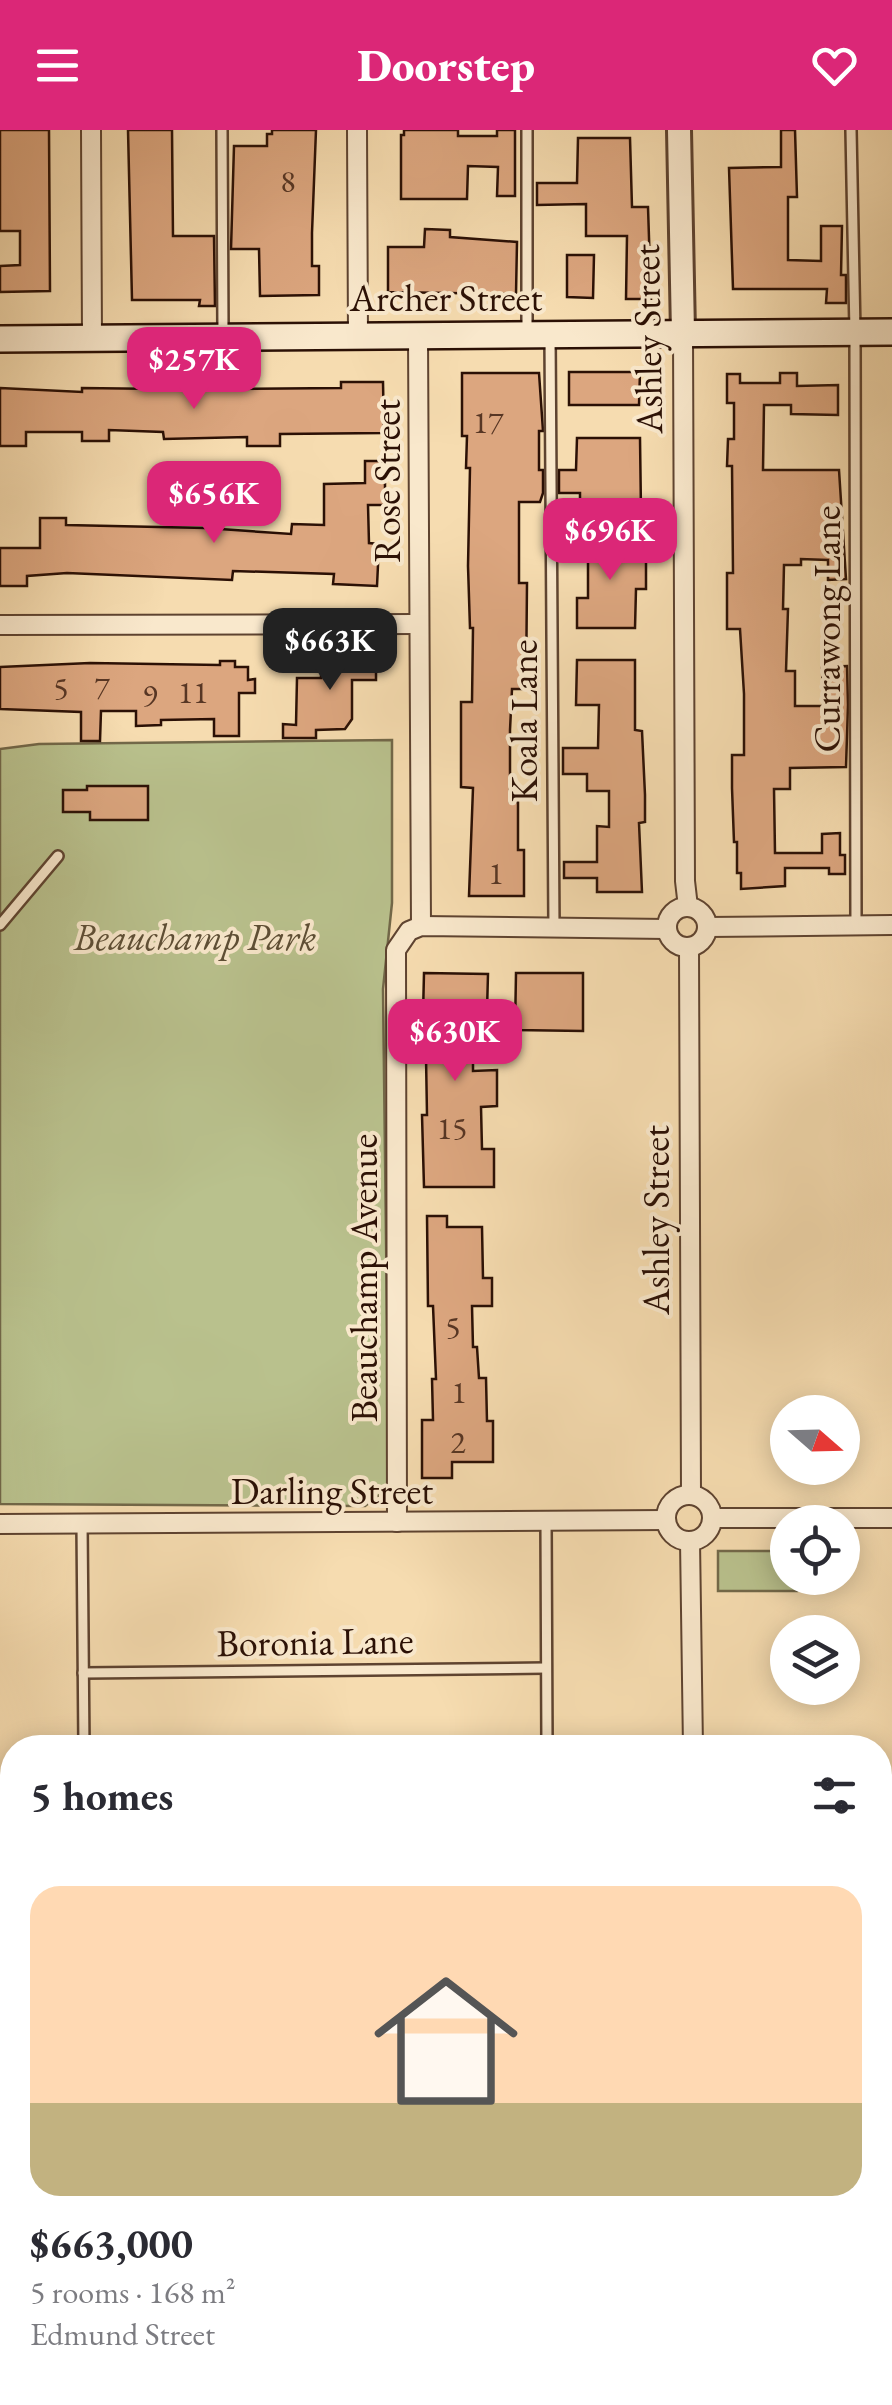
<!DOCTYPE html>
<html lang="en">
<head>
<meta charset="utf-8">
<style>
  body { margin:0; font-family:"EB Garamond",serif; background:#f2f2f3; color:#2b2b33; height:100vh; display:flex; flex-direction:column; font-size:38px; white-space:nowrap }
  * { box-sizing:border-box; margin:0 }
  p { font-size:32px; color:#7c7c81 }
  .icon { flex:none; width:55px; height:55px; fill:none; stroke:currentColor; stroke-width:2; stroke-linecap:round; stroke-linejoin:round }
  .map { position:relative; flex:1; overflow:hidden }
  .sheet { position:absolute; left:0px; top:1605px; width:892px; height:670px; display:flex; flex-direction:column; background:#fff; border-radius:40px 40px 0 0; box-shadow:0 5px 25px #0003 }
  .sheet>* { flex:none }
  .needle { width:65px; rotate:110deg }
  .fabs { position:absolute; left:770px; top:1265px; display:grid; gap:20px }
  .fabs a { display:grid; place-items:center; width:90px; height:90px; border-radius:50%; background:#fff; box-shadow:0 5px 25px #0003; font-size:50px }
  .price { position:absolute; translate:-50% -85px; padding:0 22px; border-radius:20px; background:#db2777; color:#fff; font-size:32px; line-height:65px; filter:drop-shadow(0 2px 5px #0008) }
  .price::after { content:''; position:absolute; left:50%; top:60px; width:30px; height:22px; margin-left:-15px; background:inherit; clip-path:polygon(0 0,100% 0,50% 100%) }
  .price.active { background:#222; color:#fff }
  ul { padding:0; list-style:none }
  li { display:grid; align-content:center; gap:20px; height:530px; padding:0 30px }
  li span { display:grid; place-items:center; height:310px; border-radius:30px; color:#555 }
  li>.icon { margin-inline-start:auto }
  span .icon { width:180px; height:180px; fill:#fffc; stroke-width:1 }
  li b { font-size:42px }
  h2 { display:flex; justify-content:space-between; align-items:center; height:120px; padding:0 30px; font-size:42px }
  header { display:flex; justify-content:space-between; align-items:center; height:130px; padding:0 30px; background:#db2777; color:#fff; font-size:45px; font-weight:800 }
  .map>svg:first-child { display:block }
  .green { fill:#b9c18d; stroke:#726849; stroke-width:2.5 }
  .building { fill:#dca67f; stroke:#2b1005; stroke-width:2.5 }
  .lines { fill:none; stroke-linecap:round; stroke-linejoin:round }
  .service-casing { stroke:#5e4330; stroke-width:14 }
  .minor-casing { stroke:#5e4330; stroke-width:22 }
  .tertiary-casing { stroke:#5e4330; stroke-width:28 }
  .secondary-casing { stroke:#2b1005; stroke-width:30 }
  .service { stroke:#f9e8cc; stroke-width:9 }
  .minor { stroke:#f9e8cc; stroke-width:18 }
  .tertiary { stroke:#f9e8cc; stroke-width:22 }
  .secondary { stroke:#f9e8cc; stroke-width:25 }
  .labels { text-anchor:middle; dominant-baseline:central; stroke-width:8; stroke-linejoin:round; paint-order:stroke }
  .number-label { font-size:32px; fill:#573624 }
  .street-label { font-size:38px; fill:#2b1005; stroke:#f9e8cc }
  .park-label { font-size:38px; font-style:italic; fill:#5d4e35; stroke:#f9e8cc }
</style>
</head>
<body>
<header><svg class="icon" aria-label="menu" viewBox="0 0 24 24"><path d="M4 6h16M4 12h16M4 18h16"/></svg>Doorstep<svg class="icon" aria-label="heart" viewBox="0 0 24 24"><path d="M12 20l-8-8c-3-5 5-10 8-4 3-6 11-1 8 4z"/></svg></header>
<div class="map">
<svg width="892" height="2275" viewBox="0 0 892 2275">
  <rect width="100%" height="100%" fill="#f6dcb0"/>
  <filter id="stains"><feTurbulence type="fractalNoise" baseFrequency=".002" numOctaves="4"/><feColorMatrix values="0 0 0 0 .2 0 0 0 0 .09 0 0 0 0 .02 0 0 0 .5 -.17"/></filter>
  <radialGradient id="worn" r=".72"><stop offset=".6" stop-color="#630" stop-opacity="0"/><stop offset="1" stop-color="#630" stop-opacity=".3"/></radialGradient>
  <g class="green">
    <polygon points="392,610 392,773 383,859 389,1358 365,1376 0,1374 0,619 39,614"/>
    <polygon points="718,1421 787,1421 788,1448 797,1448 797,1461 718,1461"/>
  </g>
  <g class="building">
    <polygon points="0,0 49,0 50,161 0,162 0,136 20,135 20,101 0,101"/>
    <polygon points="128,0 172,0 173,106 214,106 215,176 199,176 200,170 132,170"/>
    <polygon points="272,0 316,0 312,103 312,136 319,136 319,165 260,166 259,119 231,119 234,16 267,16 267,4 272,4"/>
    <polygon points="404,0 458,0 458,6 497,6 497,0 515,0 515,66 497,66 498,37 468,36 467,69 401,69 401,5 404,5"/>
    <polygon points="781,0 795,0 797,67 788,67 788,130 821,131 821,96 842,96 841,145 846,145 846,173 826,173 827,159 733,159 729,38 781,37"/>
    <polygon points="578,8 630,8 632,77 648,77 651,169 626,169 627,106 586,106 586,74 537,75 537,53 577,53"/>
    <polygon points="425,99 450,100 450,107 517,112 516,164 388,162 388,117 424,117"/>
    <polygon points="567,125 594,125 593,168 567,167"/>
    <polygon points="569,242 640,242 639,275 569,275"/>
    <polygon points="462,243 539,243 543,301 539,301 539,340 543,340 543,363 540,372 519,372 519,453 527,453 526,559 512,559 510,600 510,672 518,672 518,720 524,720 524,766 469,766 473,658 461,657 461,572 472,572 473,498 470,498 468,436 470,338 466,338 467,306 462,306"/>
    <polygon points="780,243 797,243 797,256 838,255 838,285 791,284 791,275 764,275 763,340 839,340 846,449 828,450 828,430 801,429 801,435 784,435 783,479 788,479 786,541 795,541 795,576 823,576 822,537 847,536 848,575 846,637 790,638 790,659 774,659 775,723 822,723 822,704 840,703 840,725 845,725 845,744 829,744 829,738 785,738 785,756 741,759 741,743 737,743 737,712 734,712 732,658 732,625 744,625 744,564 740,499 727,499 727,443 733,443 732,336 727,336 728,309 734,309 734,273 727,273 727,244 740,244 740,253 780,253"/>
    <polygon points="163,252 235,255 235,259 341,258 341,252 383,252 384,303 280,304 280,316 247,316 247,307 164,309 163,302 109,300 109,311 82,311 82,302 26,302 26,316 0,316 0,258 82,262 82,258 163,259"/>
    <polygon points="577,308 640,308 641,382 580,382 580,363 559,363 559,340 576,340"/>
    <polygon points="365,331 382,331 385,353 385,375 368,375 369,413 379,414 377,456 333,454 334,444 233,441 232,450 67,443 27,446 27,456 0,456 0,418 40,418 40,388 66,388 66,395 206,398 291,404 292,394 324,395 324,354 365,353"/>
    <polygon points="564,409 578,410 578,413 646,413 646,459 636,459 635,498 577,498 577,468 588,468 588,426 560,426 560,413 564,413"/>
    <polygon points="321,521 376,521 376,550 352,550 352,589 345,599 316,600 316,608 283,608 283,594 296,595 297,548 321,548"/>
    <polygon points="577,530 635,530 635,600 642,601 645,665 645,692 639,693 642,762 597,762 597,748 564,748 564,732 597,732 597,696 609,697 609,661 587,661 587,644 563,644 563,618 598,618 599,575 576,575"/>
    <polygon points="220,531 235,531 235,537 248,537 248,550 255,549 255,563 239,563 239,606 214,606 214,589 161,590 161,595 136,596 136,581 101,581 100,611 81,611 81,582 0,579 0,537 90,533 220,535"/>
    <polygon points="87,656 148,656 148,690 90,690 90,682 63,682 63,660 87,660"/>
    <polygon points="424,843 488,844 487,881 473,880 473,941 497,940 497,976 481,977 482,1019 494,1019 494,1057 424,1057 422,985 427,985 426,927 422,927"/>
    <polygon points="516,843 583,843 583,901 515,900"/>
    <polygon points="427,1086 447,1086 447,1097 482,1097 483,1148 492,1148 492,1176 472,1176 473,1217 477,1217 479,1248 486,1248 487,1291 493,1291 493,1332 452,1332 452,1348 422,1348 422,1290 433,1290 432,1249 436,1249 433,1176 428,1176"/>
  </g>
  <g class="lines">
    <defs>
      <g id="service">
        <polyline points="222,0 223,202"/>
        <polyline points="851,0 855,202 856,795"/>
        <polyline points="527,202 527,0"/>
        <polyline points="550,206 554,798"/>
        <polyline points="0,795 58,726"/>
        <polyline points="546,1391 547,1618"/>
        <polyline points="82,1394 84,1618"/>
        <polyline points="83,1543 546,1538"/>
      </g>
      <g id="minor">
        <polyline points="91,0 92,208"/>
        <polyline points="357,0 358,206"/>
        <polyline points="683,203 685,751 688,777"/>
        <polyline points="418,205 421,796"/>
        <polyline points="0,495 419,494"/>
        <circle cx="687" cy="797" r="20"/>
        <polyline points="707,797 892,795"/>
        <polyline points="689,817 691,1364"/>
        <circle cx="689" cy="1388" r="23"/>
        <polyline points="712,1388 892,1388"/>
        <polyline points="397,1392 396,820 409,801 421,796 667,799"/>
        <polyline points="0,1394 666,1390"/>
        <polyline points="690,1411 693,1618"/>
        <polyline points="880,1670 892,1674"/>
        <polyline points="0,1691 12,1691"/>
        <polyline points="880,1977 892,1977"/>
        <polyline points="0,1987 12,1987"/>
        <polyline points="694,2262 694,2275"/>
        <polyline points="0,2268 66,2275"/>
        <polyline points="105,2275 111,2262"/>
      </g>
      <polyline id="tertiary" points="679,0 683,203"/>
      <polyline id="secondary" points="0,209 892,202"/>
    </defs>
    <use href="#service" class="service-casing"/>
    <use href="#minor" class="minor-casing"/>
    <use href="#tertiary" class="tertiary-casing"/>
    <use href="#secondary" class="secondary-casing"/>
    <use href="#service" class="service"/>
    <use href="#minor" class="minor"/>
    <use href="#tertiary" class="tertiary"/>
    <use href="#secondary" class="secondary"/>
  </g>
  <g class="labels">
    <g class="number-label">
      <text x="288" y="51">8</text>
      <text x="488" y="292">17</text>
      <text x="102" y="557">7</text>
      <text x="61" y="558">5</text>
      <text x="193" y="562">11</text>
      <text x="150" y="565">9</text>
      <text x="496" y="743">1</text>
      <text x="452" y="998">15</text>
      <text x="453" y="1197">5</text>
      <text x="459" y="1262">1</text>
      <text x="458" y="1312">2</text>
    </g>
    <g class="street-label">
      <text x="446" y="167">Archer Street</text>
      <text transform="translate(647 209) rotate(-91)">Ashley Street</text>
      <text transform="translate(386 351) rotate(-90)">Rose Street</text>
      <text transform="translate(826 499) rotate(-90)">Currawong Lane</text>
      <text transform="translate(523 591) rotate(-90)">Koala Lane</text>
      <text transform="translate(655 1090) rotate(-90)">Ashley Street</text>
      <text transform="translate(363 1148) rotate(-90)">Beauchamp Avenue</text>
      <text x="332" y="1360">Darling Street</text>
      <text transform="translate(315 1511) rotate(-1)">Boronia Lane</text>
    </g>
    <g class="park-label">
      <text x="195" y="806">Beauchamp Park</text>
    </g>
  </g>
  <rect width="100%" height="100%" filter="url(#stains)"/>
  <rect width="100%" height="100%" fill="url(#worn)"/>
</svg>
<div class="fabs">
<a><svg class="needle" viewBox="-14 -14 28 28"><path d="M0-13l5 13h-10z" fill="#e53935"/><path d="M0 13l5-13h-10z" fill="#7c7c81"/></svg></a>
<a><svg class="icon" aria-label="locate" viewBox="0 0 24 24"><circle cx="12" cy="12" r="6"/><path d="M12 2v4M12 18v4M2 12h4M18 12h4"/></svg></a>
<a><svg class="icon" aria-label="layers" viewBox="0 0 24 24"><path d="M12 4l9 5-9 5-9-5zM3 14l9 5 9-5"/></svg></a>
</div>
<b class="price" style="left:194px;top:282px">$257K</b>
<b class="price" style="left:214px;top:416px">$656K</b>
<b class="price" style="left:610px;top:453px">$696K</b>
<b class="price active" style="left:330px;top:563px">$663K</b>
<b class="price" style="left:455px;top:954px">$630K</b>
<section class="sheet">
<h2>5 homes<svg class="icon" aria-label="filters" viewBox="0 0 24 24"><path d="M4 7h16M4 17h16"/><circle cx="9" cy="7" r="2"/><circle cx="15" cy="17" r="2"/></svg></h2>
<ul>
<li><span style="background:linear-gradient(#ffd9b3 70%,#c2b280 0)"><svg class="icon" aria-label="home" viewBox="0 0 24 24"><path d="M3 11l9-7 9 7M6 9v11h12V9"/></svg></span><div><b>$663,000</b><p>5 rooms · 168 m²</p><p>Edmund Street</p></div></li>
</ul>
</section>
</div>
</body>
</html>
